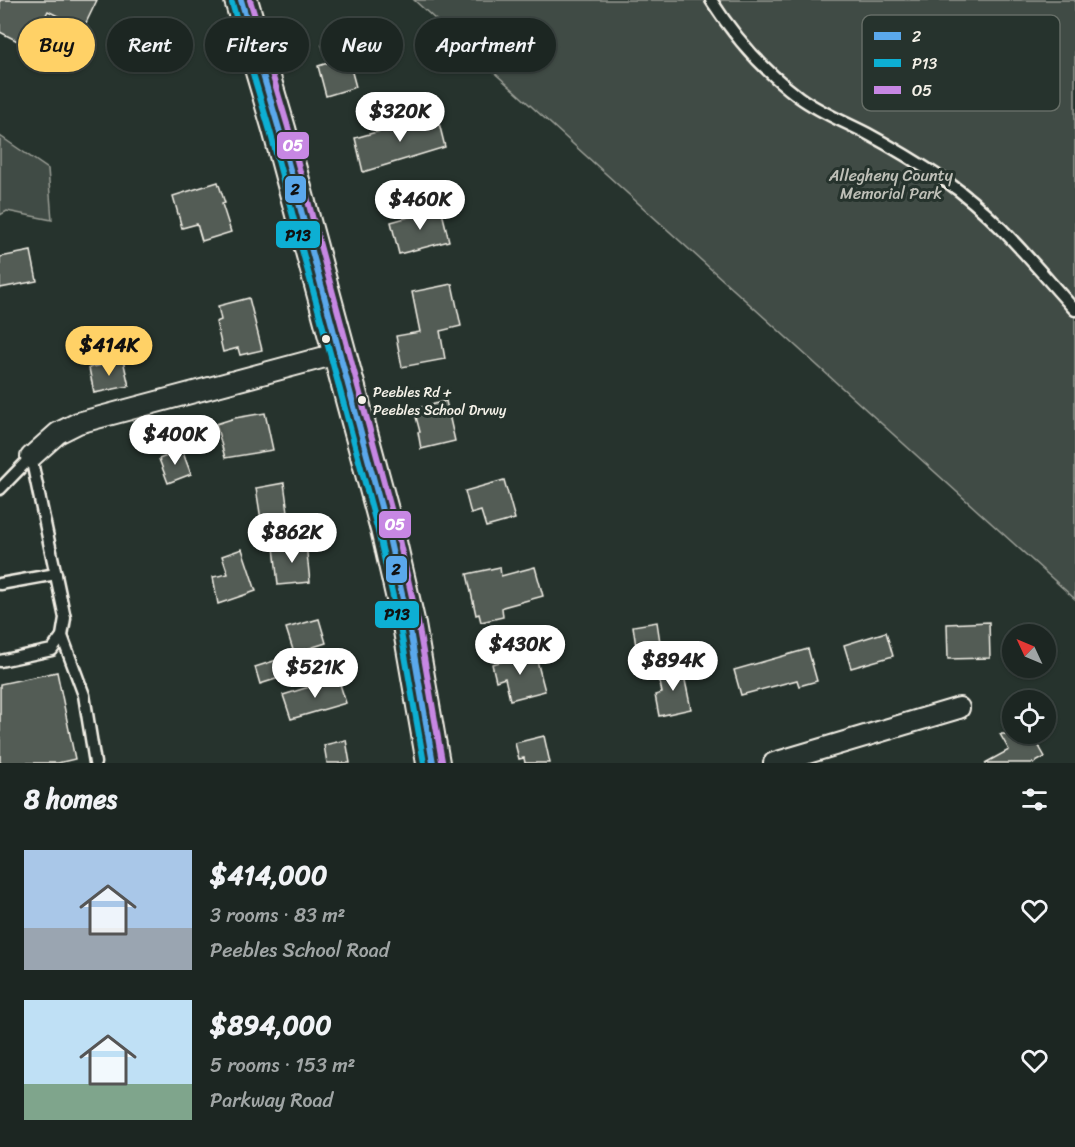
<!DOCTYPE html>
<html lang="en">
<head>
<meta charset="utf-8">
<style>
  body { margin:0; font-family:Sriracha,sans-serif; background:#29322f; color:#f1f3f6; height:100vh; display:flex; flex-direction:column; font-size:22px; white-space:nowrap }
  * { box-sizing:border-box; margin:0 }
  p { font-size:20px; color:#a0a5a5 }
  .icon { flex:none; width:33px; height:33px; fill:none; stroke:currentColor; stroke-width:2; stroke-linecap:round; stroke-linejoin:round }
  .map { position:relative; height:763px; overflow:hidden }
  .side { display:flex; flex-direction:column; background:#1c2622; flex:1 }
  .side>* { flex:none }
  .top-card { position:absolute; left:18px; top:18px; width:600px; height:54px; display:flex; gap:12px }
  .needle { width:39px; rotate:314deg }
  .buttons { position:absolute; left:1002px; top:624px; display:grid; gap:12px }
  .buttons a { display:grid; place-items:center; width:54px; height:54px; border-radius:50%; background:#1c2622; box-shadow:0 2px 4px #0004,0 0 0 2px #3a4340; font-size:30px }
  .price { position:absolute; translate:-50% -51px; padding:0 14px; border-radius:21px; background:#fff; color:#222; font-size:20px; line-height:39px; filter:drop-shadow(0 2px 3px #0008) }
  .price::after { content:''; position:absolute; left:50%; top:36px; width:18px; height:14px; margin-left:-9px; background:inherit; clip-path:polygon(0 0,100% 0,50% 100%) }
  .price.on { background:#ffd166; color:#111 }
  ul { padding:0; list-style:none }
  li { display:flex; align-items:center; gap:18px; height:150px; padding:0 24px }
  li span { display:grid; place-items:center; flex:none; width:168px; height:120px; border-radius:0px; color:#555 }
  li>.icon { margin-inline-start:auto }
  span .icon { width:72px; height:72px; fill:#fffc; stroke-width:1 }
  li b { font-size:26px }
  h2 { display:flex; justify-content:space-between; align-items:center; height:72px; padding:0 24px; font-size:26px }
  .chip { padding:0 21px; border-radius:27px; background:#1c2622; box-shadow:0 2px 4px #0004,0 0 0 2px #3a4340; font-size:21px; line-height:54px }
  .chip.on { background:#ffd166; color:#111 }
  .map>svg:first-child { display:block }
  .green { fill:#414b45; stroke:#9a9e96; stroke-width:1.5 }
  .building { fill:#525c55; stroke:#f4f1e8; stroke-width:1.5 }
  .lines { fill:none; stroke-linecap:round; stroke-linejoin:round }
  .lane-casing { stroke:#f4f1e8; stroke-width:15 }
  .street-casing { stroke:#f4f1e8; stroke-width:24 }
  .primary-casing { stroke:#f4f1e8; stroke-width:36 }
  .lane { stroke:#26332d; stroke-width:10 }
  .street { stroke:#26332d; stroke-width:20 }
  .primary { stroke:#26332d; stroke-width:32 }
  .bus-1-casing { stroke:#26332d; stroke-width:10 }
  .bus-2-casing { stroke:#26332d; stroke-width:10 }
  .bus-3-casing { stroke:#26332d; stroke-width:10 }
  .bus-1 { stroke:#5aa8eb; stroke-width:6 }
  .bus-2 { stroke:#0dafd3; stroke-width:6 }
  .bus-3 { stroke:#c787e3; stroke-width:6 }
  .bus-dot { fill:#f4f1e8; stroke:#26332d; stroke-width:2 }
  .labels { text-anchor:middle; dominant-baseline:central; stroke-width:6; stroke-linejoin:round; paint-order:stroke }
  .bus-label { font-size:14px; fill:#f4f1e8; stroke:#26332d; text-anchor:start }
  .park-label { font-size:16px; fill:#bebfb7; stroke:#26332d }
  .key { fill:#26332d; stroke:#646c65; stroke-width:1.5 }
  .key-label { font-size:16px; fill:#f4f1e8 }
  .line-badge { stroke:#26332d; stroke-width:2 }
  .badge-label { font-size:16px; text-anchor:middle; font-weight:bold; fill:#fff }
  .pale-badge-label { font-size:16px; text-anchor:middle; font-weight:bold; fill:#111 }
</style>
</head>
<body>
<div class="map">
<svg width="1075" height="763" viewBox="0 0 1075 763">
  <rect width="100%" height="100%" fill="#26332d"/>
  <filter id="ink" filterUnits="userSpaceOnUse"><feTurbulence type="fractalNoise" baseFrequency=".0167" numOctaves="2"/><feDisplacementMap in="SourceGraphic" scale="12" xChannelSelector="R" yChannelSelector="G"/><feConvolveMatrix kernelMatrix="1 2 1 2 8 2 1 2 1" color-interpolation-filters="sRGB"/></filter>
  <g filter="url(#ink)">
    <g class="green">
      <polygon points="414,0 1075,0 1075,599"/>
      <polygon points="0,136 48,169 52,220 7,211 0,215"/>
    </g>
    <g class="building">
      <polygon points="0,0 97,0 83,29 48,11 29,47 0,32"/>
      <polygon points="343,39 356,87 326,96 318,66 328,63 322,45"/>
      <polygon points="437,115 445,147 363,172 355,138"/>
      <polygon points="218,182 225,203 222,204 231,232 202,241 197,224 182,228 173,196"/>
      <polygon points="441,208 449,241 399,254 391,222"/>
      <polygon points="31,251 37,281 0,288 0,257"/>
      <polygon points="452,284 461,326 440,331 445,359 402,367 396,336 420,332 412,292"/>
      <polygon points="249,298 262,350 240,355 238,348 223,352 216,322 221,320 218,306"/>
      <polygon points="123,360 129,386 94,393 89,368"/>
      <polygon points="446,401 455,441 421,449 418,432 420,432 414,409"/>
      <polygon points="265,413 273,450 225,458 216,424 235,418"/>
      <polygon points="182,450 191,474 168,483 159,459"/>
      <polygon points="504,480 515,519 486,527 481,511 471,514 465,491"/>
      <polygon points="284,483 288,512 281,513 283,523 262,526 256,488"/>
      <polygon points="306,544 310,582 278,585 274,547"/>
      <polygon points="242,549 256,591 218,604 213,577 228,574 222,556"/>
      <polygon points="500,567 501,576 535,567 543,596 503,607 502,608 503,617 481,622 479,614 476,615 467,574"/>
      <polygon points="319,619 326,643 294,653 286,628"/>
      <polygon points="657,622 661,649 637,653 633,626"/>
      <polygon points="989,622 990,658 948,659 947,624"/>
      <polygon points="886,632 893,656 851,668 844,645"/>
      <polygon points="808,649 817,681 799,686 797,680 741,695 734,670"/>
      <polygon points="535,653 545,691 510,700 505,678 496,681 492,664"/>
      <polygon points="277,660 282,677 260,684 255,667"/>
      <polygon points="682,666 691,709 659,716 655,695 662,693 658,672"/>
      <polygon points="57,672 75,759 58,763 0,763 0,684"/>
      <polygon points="338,678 346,703 291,719 283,695"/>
      <polygon points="1000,734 1032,734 1045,757 1034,763 985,763 1009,750"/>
      <polygon points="544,736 550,763 525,763 524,758 519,759 515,743"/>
      <polygon points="346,740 350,763 327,763 324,745"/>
    </g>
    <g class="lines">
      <defs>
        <g id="lane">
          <path d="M 711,0 C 735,38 763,70 799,97 C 821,113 845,122 868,134 C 894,148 920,164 946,181 C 996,216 1034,265 1075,310"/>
          <polyline points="0,489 31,457"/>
          <polyline points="0,584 56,574"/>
          <polyline points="62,636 84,695 95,763"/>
          <polyline points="0,661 52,650 62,636 65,618 31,457"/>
        </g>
        <g id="street">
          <polyline points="31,457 58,433 78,423 340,353"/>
          <polyline points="774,763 959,708"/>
        </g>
        <polyline id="primary" points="241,0 279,129 387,529 409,625 433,763"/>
      </defs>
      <use href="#lane" class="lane-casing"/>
      <use href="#street" class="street-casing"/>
      <use href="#primary" class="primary-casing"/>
      <use href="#lane" class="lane"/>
      <use href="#street" class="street"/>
      <use href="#primary" class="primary"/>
      <defs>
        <polyline id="bus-1" points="241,0 279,129 387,529 409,625 433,763"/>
        <polyline id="bus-2" points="232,3 270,131 378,531 400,627 424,763"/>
        <polyline id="bus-3" points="250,0 288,127 396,527 418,623 442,761"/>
      </defs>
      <use href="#bus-1" class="bus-1-casing"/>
      <use href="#bus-2" class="bus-2-casing"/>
      <use href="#bus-3" class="bus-3-casing"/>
      <use href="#bus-1" class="bus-1"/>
      <use href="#bus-2" class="bus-2"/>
      <use href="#bus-3" class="bus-3"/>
    </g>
  </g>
  <g class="bus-dot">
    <circle cx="326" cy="339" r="5"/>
    <circle cx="362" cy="400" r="5"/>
  </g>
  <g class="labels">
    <g class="bus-label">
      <text x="373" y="392">Peebles Rd +<tspan x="373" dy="18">Peebles School Drvwy</tspan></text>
    </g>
    <g class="park-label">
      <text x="891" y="175">Allegheny County<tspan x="891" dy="18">Memorial Park</tspan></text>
    </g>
  </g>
  <rect x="862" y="15" width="198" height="96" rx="9" class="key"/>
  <rect x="874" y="32" width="27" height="8" fill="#5aa8eb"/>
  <rect x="874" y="59" width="27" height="8" fill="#0dafd3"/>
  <rect x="874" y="86" width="27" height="8" fill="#c787e3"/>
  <g class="key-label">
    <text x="912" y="42">2</text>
    <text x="912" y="69">P13</text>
    <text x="912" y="96">O5</text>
  </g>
  <g class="line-badge">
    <rect x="276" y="131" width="34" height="29" rx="6" fill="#c787e3"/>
    <rect x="284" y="175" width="23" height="29" rx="6" fill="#5aa8eb"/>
    <rect x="275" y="220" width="46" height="29" rx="6" fill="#0dafd3"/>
    <rect x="378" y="510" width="34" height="29" rx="6" fill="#c787e3"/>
    <rect x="385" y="555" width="23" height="29" rx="6" fill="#5aa8eb"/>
    <rect x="374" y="600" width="46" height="29" rx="6" fill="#0dafd3"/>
  </g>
  <g class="badge-label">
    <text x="293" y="151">O5</text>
    <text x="395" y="530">O5</text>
  </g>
  <g class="pale-badge-label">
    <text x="295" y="195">2</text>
    <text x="298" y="241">P13</text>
    <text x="396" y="575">2</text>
    <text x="397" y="620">P13</text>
  </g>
</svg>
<div class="buttons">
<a><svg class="needle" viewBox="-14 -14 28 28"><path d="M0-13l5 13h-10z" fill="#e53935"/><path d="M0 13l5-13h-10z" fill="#a0a5a5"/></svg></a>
<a><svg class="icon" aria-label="locate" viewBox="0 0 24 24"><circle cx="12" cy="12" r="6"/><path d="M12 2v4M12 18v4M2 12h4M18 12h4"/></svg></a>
</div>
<b class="price" style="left:400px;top:143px">$320K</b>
<b class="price" style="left:420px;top:231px">$460K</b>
<b class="price on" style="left:109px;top:377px">$414K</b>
<b class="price" style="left:175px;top:466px">$400K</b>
<b class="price" style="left:292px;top:564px">$862K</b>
<b class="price" style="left:520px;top:676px">$430K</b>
<b class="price" style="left:673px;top:692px">$894K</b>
<b class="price" style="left:315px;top:699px">$521K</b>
<div class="top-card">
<a class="chip on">Buy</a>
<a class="chip">Rent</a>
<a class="chip">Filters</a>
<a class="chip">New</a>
<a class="chip">Apartment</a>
</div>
</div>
<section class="side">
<h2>8 homes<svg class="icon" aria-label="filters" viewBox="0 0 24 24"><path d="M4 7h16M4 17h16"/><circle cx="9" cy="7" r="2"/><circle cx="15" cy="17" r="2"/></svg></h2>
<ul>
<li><span style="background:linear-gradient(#a9c7e8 65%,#9aa5b1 0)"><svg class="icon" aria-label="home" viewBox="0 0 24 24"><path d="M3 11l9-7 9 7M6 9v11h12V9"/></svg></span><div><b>$414,000</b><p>3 rooms · 83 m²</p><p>Peebles School Road</p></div><svg class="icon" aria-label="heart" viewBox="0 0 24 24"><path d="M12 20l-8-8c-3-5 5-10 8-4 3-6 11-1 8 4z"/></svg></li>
<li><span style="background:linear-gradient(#bfe0f5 70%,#7fa58c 0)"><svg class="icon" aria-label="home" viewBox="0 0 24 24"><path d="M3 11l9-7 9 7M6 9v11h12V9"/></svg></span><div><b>$894,000</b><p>5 rooms · 153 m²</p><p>Parkway Road</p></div><svg class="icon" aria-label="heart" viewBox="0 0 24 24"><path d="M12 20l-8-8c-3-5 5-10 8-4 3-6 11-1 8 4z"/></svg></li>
</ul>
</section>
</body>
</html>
